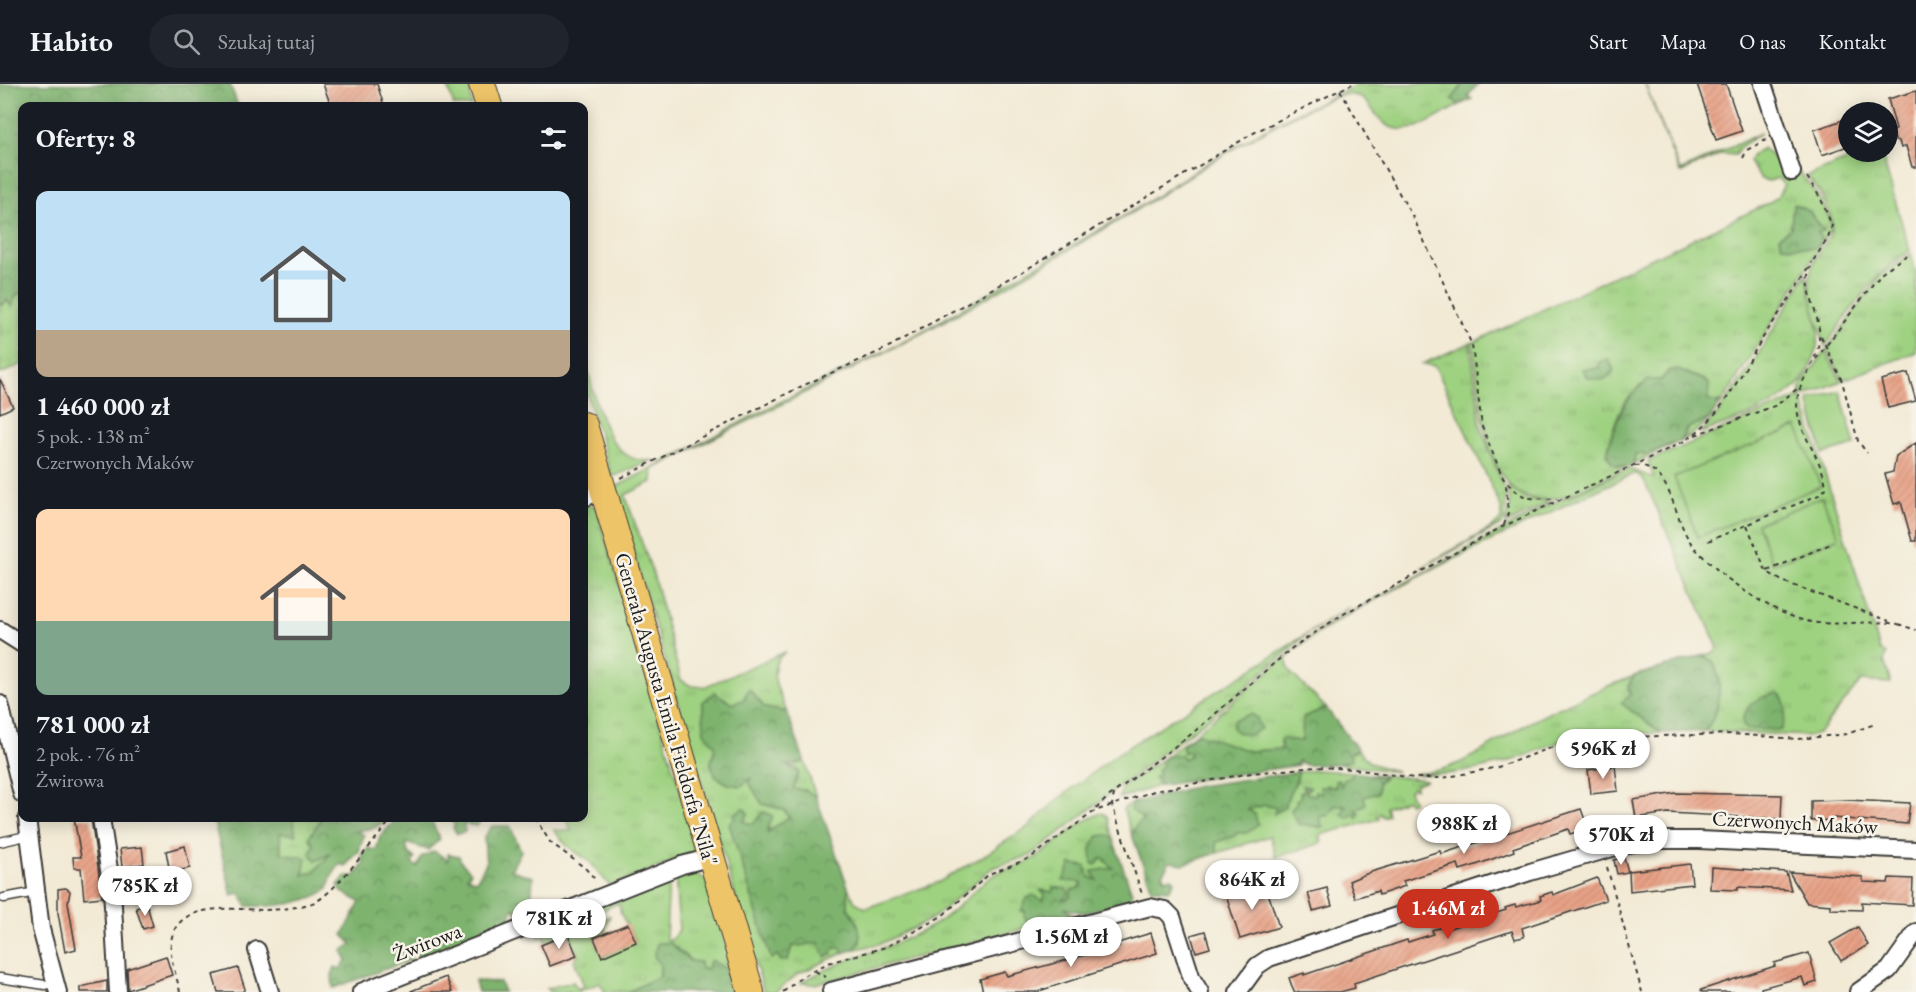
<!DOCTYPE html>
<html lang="pl">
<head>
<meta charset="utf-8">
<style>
  body { margin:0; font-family:"EB Garamond",serif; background:#20242c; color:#f1f3f6; height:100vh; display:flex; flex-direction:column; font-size:22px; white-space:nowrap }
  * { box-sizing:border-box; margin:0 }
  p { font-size:20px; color:#9ea1a6 }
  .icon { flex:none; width:33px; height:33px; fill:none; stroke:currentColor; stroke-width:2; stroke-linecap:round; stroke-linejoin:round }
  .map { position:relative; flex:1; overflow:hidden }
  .details { position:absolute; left:18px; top:18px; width:570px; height:720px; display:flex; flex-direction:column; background:#171b24; border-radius:12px; box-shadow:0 3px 15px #0003 }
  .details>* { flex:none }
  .buttons { position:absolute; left:1838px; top:18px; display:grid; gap:12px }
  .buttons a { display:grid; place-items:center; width:60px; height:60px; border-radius:50%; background:#171b24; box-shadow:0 3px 15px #0003; font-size:30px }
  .price { position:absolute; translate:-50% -51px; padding:0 14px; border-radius:21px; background:#fff; color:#222; font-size:20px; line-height:39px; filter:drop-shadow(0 2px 3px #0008) }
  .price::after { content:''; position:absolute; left:50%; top:36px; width:18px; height:14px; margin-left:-9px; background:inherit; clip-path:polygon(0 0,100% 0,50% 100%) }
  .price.selected { background:#c8321e; color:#fff }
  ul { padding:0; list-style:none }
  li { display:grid; align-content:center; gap:12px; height:318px; padding:0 18px }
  li span { display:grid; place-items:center; height:186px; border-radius:12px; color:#555 }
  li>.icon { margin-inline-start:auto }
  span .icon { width:108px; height:108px; fill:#fffc; stroke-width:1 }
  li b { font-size:26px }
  h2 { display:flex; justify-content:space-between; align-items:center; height:72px; padding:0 18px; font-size:26px }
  header { display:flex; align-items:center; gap:36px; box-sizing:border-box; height:84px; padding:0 30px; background:#171b24; border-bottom:2px solid #363941 }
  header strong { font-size:28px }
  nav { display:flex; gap:33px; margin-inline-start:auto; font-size:21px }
  .search { width:420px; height:54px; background:#20242c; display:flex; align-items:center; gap:15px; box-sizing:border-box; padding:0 21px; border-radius:33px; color:#9ea1a6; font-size:22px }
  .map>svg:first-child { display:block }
  .grass { fill:url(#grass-tufts); stroke:#5d764e; stroke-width:1.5; fill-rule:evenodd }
  .forest { fill:url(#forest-crowns); stroke:#4d6845; stroke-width:1.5 }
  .green { fill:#9ed180; stroke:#5d764e; stroke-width:1.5 }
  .building { fill:url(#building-hatch) }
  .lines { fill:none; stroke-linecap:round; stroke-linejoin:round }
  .service-casing { stroke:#3c3b38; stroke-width:11 }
  .minor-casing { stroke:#3c3b38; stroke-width:20 }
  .primary-casing { stroke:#3c3b38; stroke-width:28 }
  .path { stroke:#3c3b38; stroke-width:2; stroke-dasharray:4.5 4.5; stroke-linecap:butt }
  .service { stroke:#fff; stroke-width:8 }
  .minor { stroke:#fff; stroke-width:16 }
  .primary { stroke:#eec469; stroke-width:26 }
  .labels { text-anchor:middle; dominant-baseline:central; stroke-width:5; stroke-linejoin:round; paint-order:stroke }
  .street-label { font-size:21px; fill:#1c1c1c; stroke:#f7f3e8 }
</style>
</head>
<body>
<header>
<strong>Habito</strong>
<div class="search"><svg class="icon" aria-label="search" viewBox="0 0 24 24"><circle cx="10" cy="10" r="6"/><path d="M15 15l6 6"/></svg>Szukaj tutaj</div>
<nav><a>Start</a><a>Mapa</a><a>O nas</a><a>Kontakt</a></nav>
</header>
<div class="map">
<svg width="1916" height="908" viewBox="0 0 1916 908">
  <defs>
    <pattern id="grass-tufts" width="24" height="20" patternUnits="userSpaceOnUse" patternTransform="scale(1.5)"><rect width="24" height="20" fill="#9ed180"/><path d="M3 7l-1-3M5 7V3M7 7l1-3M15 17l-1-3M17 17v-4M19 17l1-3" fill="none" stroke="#88b36e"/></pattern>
    <pattern id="forest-crowns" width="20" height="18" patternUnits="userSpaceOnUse" patternTransform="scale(1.5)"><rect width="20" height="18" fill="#7eb36e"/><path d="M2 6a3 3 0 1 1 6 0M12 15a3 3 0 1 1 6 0" fill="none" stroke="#66915a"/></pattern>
    <pattern id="building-hatch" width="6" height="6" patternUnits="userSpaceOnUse" patternTransform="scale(1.5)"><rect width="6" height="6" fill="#e8a186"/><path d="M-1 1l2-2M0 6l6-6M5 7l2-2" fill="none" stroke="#c68a73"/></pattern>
  </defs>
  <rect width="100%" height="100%" fill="#f7f3e8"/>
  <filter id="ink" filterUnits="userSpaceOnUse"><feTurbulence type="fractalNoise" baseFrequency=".0167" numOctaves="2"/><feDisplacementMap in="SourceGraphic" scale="12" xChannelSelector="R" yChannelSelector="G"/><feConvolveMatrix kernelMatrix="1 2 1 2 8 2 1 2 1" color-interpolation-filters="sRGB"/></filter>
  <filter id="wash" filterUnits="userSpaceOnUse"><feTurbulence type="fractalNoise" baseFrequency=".008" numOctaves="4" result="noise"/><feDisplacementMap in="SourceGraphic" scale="24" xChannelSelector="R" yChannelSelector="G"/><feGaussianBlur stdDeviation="1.35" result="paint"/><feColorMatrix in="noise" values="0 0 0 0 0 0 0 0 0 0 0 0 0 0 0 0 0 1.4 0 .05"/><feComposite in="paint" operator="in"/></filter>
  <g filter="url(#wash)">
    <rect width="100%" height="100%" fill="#f2ead5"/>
    <g class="grass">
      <polygon points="447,0 469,0 472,22 454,22"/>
      <path d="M 1358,0 L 1463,0 L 1453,15 L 1459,21 C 1444,29 1425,43 1408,45 C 1371,50 1377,6 1343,11 L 1342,8 Z"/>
      <polygon points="1645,0 1680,87 1761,49 1739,64 1736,71 1721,70 1680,89"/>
      <path d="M 1340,9 L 1341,11 C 1271,35 1207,82 1144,121 C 1099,149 1053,175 1007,202 C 892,268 772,324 653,385 L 652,398 L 625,411 L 653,490 L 681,596 L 691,602 L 704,603 L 785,568 C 764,584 779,608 787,628 L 765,624 L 749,605 L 743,616 L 732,620 L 723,613 L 703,618 L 704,648 L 715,662 L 711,679 L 754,690 L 789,733 L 766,749 L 753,740 L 744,738 L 748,730 L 734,730 L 771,874 C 784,866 801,857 817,859 C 825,860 832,864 841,864 L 843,869 L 798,890 L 775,908 L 764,908 L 614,404 L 770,323 L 900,260 L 1141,122 L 1207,79 L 1280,38 Z"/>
      <path d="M 1763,64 L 1774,74 C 1795,73 1832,125 1831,145 L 1722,318 L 1713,319 L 1665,292 L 1661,296 L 1639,302 C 1635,310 1628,313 1624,320 C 1615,334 1610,355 1607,371 L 1617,382 L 1627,383 C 1604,393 1576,412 1551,415 C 1478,425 1482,302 1472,259 L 1769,119 L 1778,112 L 1784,101 L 1778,94 L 1769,97 L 1761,95 L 1749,78 L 1753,70 ZM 1793,120 L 1809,127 L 1824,146 L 1817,148 L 1813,164 L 1782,162 L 1780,152 L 1791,144 Z"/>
      <path d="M 1867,68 L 1881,68 L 1910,167 C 1873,188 1850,228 1825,262 C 1819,240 1807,214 1810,190 C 1812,176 1823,166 1829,154 C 1839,134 1820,107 1807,92 Z"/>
      <polygon points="1911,170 1916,188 1916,268 1843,296 1827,265 1881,191"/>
      <path d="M 1807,189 C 1807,211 1819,232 1818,253 C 1815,316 1748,332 1700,349 L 1717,331 L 1751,282 Z"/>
      <polygon points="22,208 22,280 0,290 0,218 1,220 7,215 12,222 16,211"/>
      <polygon points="1470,259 1481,344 1506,410 1505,435 1501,441 1421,484 1493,443 1501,435 1501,423 1435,282 1422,280"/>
      <path d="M 1825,267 L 1841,297 L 1801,313 L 1880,566 L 1886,570 L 1884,577 L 1891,599 L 1861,597 L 1819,649 L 1811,652 L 1705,647 C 1722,626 1716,602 1713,577 L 1701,572 L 1714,569 L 1718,564 L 1644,396 L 1637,390 L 1633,390 C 1585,411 1297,545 1286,576 L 1290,588 L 1326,624 L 1303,633 L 1302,657 L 1281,655 L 1283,665 L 1249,667 L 1234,663 L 1189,667 L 1191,670 L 1183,676 L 1180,674 L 1163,681 L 1159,691 L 1161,697 L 1158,699 L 1162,701 L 1119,714 L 1123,703 C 1148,685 1173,668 1197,648 C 1243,611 1284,570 1333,538 L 1547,422 L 1629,385 L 1654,394 L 1648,377 L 1800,313 L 1802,300 Z"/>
      <path d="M 584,268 C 593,303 603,385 653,376 L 612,393 L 584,301 Z"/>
      <polygon points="1713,332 1689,353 1631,381 1635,370 1683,354 1689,343"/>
      <polygon points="1508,402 1526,415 1550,418 1506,440 1510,422"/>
      <polygon points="584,419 596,423 697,764 689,771 610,802 591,779 566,761 554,746 571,747 567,734 584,734"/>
      <polygon points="1350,523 1307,550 1225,621 1031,771 992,784 936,832 922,840 882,859 853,866 860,859 848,824 848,804 855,818 866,824 939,798 982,773 1028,743 1057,716 1117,670"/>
      <path d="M 1634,592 L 1628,602 L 1630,611 L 1621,619 L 1661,649 C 1630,649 1600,648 1569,655 C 1551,659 1535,669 1517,675 C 1484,685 1448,693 1413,690 C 1459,689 1490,659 1529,639 C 1563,621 1598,606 1634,592 Z"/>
      <polygon points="1358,666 1370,679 1397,688 1339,680 1352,676 1349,670"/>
      <polygon points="804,676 816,713 809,708 793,706 799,688 796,684 786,682 790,679 801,679"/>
      <path d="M 1315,686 L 1354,688 L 1341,703 L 1326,701 L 1322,710 L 1315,708 L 1315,711 L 1307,710 L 1306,707 L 1309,704 L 1295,723 L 1298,740 L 1321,743 L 1320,732 L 1334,722 L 1345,722 L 1357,733 L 1355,727 L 1363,713 L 1384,694 L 1373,690 L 1427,696 L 1416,700 L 1416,705 L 1412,703 L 1409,707 L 1414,718 L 1409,719 L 1407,715 C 1401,717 1396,721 1386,723 L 1388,731 L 1383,733 L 1381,730 L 1377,732 L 1379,735 L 1320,751 L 1322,759 L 1276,773 L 1270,752 L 1217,769 L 1216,758 L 1235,752 L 1247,726 L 1265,721 L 1277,724 L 1275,729 L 1297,697 L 1298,688 Z"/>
      <polygon points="1132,719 1131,725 1143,735 1134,744 1132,751 1123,725"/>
      <path d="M 1102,729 L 1107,732 L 1113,755 L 1108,751 L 1102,774 L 1113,784 L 1093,788 L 1098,796 L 1089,793 L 1065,817 L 1053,803 L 1053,808 L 1041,807 L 1045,811 L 1043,818 L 1022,827 L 1025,827 L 1029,839 L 1042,840 L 814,900 L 801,899 C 843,872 893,866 935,840 C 955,828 970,809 988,795 C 1003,783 1022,783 1038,772 C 1060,758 1077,738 1102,729 Z"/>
      <polygon points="293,734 321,735 309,754 333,767 314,788 302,791 281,769 280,748 295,751"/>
      <polygon points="693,786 707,798 741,908 735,908 724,884 712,877 706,885 701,885 670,859 660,880 660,892 628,908 605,908 600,899 577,908 549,908 547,904 573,898 578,905 584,902 574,876 578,872 569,849 546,858 544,851 539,853 536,846 581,829 587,842 610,832 605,843 606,849 594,854 603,873 636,857 621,830 619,819 592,830 590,825 669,792 666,854 670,857 679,846 675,792"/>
    </g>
    <g class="forest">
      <polygon points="0,0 230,0 238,22 22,22 22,208 16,211 12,223 7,216 2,221 0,218"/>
      <polygon points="1463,0 1478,0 1468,12 1472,15 1459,21 1452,15"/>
      <polygon points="1793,120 1809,127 1824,147 1818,148 1823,157 1814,164 1782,162 1780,152 1791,144"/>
      <path d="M 1608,275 L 1614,286 C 1607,298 1600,297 1587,293 L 1582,285 L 1599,284 L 1599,278 Z"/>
      <path d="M 1675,285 L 1705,296 L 1709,300 L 1708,316 L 1719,320 L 1722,318 L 1709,335 L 1686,345 L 1680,357 L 1647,370 L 1635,370 L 1634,378 L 1627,383 L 1613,380 L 1607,371 C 1613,342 1623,314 1648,296 L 1661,296 L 1668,287 Z"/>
      <path d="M 1701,572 L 1713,577 C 1724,599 1721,627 1705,647 L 1661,649 L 1621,619 L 1630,611 L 1628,602 L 1634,592 Z"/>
      <path d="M 749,605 L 765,624 L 787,628 L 804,676 L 801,679 L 787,682 L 799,688 L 793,705 L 806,706 L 816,713 L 848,803 L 848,824 C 857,835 861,844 860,859 L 853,866 L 843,869 L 841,864 L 834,864 L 832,870 L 825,873 L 819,859 C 809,859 802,863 792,862 L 788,876 L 781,877 L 777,871 L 771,875 L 729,739 L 734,735 L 734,730 L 743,724 L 748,729 L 744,738 L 753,740 L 763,728 L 773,732 L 767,748 L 789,733 L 784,726 L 762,720 L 749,698 L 752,693 L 741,702 L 728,700 L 715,692 L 711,679 L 715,662 L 704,648 L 703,618 L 714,608 L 732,620 L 743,616 Z"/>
      <path d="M 1778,609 C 1789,616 1786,635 1781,646 L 1747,645 L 1743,642 C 1740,622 1761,611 1778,609 Z"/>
      <polygon points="1326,624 1358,666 1349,670 1352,676 1339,680 1306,681 1298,677 1298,681 1162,701 1157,699 1160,697 1154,694 1159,691 1157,687 1163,681 1161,678 1165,673 1181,671 1183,675 1191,671 1189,667 1184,669 1182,662 1196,649 1249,667 1282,665 1280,655 1302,657 1303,633"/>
      <polygon points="1250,630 1257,634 1261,645 1250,651 1237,648 1232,644 1234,636"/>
      <path d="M 1298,688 C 1297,702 1286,709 1285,723 L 1274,730 L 1276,724 L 1265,721 L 1248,726 L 1255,730 L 1258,741 L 1247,749 L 1236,749 L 1235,752 L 1216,758 L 1217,769 L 1184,780 L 1170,778 L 1162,790 L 1165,795 L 1171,793 L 1175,797 L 1169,806 L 1152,805 L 1132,751 L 1134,744 L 1143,735 L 1130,725 L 1132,719 L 1198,702 Z"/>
      <polygon points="1354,688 1384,693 1378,697 1378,709 1364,713 1366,720 1355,726 1360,729 1357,733 1353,730 1347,734 1342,730 1345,722 1334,722 1328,732 1320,732 1322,743 1298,740 1291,726 1297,718 1296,716 1301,713 1300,709 1305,706 1302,702 1310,703 1306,707 1307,710 1315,711 1315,707 1321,709 1320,703 1336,703 1335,696 1339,695 1341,702 1345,694 1351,693"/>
      <path d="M 213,734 L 293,734 L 296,751 L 280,749 L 281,769 L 306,774 L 303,791 L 314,788 L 331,769 L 316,777 L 310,769 L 314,761 L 309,754 L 321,735 L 319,734 L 389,734 L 374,744 L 357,747 L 364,751 L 359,767 L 345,782 L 340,780 L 331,793 L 328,805 C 305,821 274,823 247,822 L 240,809 L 232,811 Z"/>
      <polygon points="397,734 430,734 440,755 428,766 406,759 408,769 415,774 412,779 417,783 422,773 434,767 448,776 448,770 459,772 461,778 471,788 467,793 476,797 486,780 484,753 492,742 510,742 521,767 511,786 533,793 531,827 522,833 514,825 511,828 510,839 419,873 414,866 409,867 411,876 333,904 332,891 335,883 340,885 347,876 342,867 352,860 343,851 360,818 342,808 338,801 346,792 355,792 364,780 362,772 368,764 376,766 380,753"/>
      <polygon points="447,734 482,734 477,742 464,740 465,748 457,750 453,744 455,740"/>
      <polygon points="1108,751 1113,755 1132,809 1130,816 1084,829 1064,824 1074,832 1042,840 1029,839 1024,833 1025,827 1021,827 1027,814 1033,811 1043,817 1045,811 1041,806 1053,808 1053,803 1066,805 1069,809 1063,815 1065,816 1071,812 1071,806 1082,803 1082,798 1063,797 1071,780 1085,782 1089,793 1097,796 1092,787 1113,784 1102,774 1096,781 1092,779 1091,764 1098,752"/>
      <polygon points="657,859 670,859 690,877 700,878 701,885 706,885 711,876 724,884 735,908 628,908 660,892 660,880 654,872"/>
      <polygon points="475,897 500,898 504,908 478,908"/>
    </g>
    <g class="green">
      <polygon points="1840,307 1855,361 1823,370 1808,316"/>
      <polygon points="1797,343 1821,402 1698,453 1674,393"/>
      <polygon points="1822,413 1839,453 1773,480 1757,440"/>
    </g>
    <g id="blocks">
      <g class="building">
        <polygon points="323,0 377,0 384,22 331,22"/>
        <polygon points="1697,0 1726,0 1742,47 1716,56"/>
        <polygon points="1916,7 1916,83 1912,83 1906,62 1901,64 1899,57 1895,56 1893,48 1896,45 1888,15"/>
        <polygon points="1843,36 1848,51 1848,62 1822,71 1814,46"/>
        <polygon points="1908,289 1916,317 1888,324 1881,296"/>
        <polygon points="0,295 13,323 0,329"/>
        <polygon points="1916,359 1916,457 1912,457 1901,418 1894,420 1885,390 1893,388 1896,372"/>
        <polygon points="1615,682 1618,707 1591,710 1588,686"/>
        <polygon points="1676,709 1782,711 1781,735 1668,729 1636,734 1633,716"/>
        <polygon points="1847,716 1910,719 1907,740 1834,734 1833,736 1811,737 1811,717"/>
        <polygon points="1581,725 1588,744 1570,750 1568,745 1513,764 1514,767 1479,780 1460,786 1458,780 1403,797 1405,802 1379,811 1378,807 1355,814 1349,797 1371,788 1440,767 1441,770"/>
        <polygon points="74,734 91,734 102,813 84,815 81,784 74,784 73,773 81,773"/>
        <polygon points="185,762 190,784 170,789 166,767"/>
        <polygon points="142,763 144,780 122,783 120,765"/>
        <polygon points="1624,773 1628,788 1617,790 1614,776"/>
        <polygon points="1690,780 1692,800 1630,807 1629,787"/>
        <polygon points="1711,783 1786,788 1791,806 1738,803 1738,806 1710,805"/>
        <polygon points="1789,788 1863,793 1863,798 1888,799 1889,794 1913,795 1912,821 1862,818 1862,826 1831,825 1831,821 1807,819"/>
        <polygon points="1597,794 1606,816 1522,844 1524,853 1515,855 1512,847 1354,899 1355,904 1340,908 1294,908 1289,894 1304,889 1304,891 1407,856 1408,858 1433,850 1432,846 1443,843 1444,846 1506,826 1505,824 1515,821 1516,823 1541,816 1540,812 1552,808 1553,811"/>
        <polygon points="1265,799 1279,843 1240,855 1226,811"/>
        <polygon points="66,804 70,807 68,819 76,865 65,868 58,829 58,805"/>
        <polygon points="1327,804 1332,822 1313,827 1308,809"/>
        <polygon points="147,821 153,842 143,845 136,824"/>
        <polygon points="628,840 636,858 602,873 594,854"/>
        <polygon points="1858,843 1868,861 1841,877 1830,859"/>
        <polygon points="1205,847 1210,864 1196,868 1191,851"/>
        <polygon points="1151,849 1157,869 1036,908 983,908 980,895 1005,888 1007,892 1119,862 1118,859"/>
        <polygon points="568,850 577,872 550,882 541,861"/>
        <polygon points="1809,869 1817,898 1805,902 1802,893 1761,904 1762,908 1702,908 1701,906 1775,882 1774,879"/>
        <polygon points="166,872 172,891 128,906 127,885"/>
        <polygon points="238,884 245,905 242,908 218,908 213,891"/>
        <polygon points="446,893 452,908 411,908 411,907"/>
        <polygon points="107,897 107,908 80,908 80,903"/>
      </g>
    </g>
  </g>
  <g filter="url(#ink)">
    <use href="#blocks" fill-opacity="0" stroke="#3c3b38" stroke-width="1.5"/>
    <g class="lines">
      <defs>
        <g id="service">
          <polyline points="0,758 30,751"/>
          <polyline points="4,814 36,808"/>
          <polyline points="0,894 45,901 56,898"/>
        </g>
        <g id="minor">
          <polyline points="1763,0 1792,88"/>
          <polyline points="584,414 603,406"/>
          <polyline points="0,546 22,560"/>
          <polyline points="0,620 22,710"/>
          <polyline points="27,734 41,845 58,908"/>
          <polyline points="101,734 112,805 118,908"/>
          <polyline points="257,866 270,908"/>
          <polyline points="831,907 1150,823 1165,826 1172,833 1192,895 1200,908"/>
          <polyline points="361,908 682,781 712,773"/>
          <polyline points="1238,908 1257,882 1269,874 1530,788 1626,760 1657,756 1699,756 1916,766"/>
          <polyline points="1858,908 1889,886 1916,848"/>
        </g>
        <g id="primary">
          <polyline points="482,0 489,22"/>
          <polyline points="584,341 751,908"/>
        </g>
      </defs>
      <use href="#service" class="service-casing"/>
      <use href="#minor" class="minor-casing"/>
      <use href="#primary" class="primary-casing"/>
      <g class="path">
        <polyline points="1340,6 1414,135 1472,261 1482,343 1503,394 1514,406 1527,414 1557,415"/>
        <polyline points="1743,74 1747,66 1766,56"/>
        <polyline points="1807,93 1821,115 1832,142 1828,154 1813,177"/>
        <polyline points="1821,252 1842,297 1858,357 1867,369"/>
        <polyline points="1816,275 1882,188 1910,169"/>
        <polyline points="1695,351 1777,321 1798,304"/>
        <path d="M 1635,382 C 1669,378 1674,432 1688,454 C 1693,463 1701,471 1709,478 C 1733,502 1786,538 1820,539 C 1846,541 1871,536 1898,540"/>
        <polyline points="621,394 802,302 885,265 1022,188 1257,47 1352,0"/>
        <polyline points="1504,441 1508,429 1506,399"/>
        <polyline points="1747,441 1766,487 1782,497 1889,537"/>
        <path d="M 1708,457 L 1821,410 L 1826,404 C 1824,378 1803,356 1798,330 C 1792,300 1817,284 1819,256 C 1822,231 1802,208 1811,183"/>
        <polyline points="1767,487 1833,459"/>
        <polyline points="1898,540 1916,546"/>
        <polyline points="1114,710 1112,721 1142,810"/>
        <path d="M 1096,725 L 1107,714 L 1194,648 L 1292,564 L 1340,532 L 1502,443 L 1681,359 C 1722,335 1738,294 1762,255 C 1779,229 1797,205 1812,178"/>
        <polyline points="535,734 550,758 585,784 597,797"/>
        <polyline points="1607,783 1642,908"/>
        <polyline points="815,887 826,893"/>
        <path d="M 180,908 C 177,892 169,875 171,858 C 176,817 232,825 261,826 C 277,826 299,824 315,818 C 334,810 377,752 393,734"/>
        <polyline points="783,908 803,892 828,879 886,863 942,832 989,790 1030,774 1095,727 1154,707 1251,689 1316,683 1354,685 1414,694 1443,694 1498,683 1559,661 1591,654 1732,650 1798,655 1847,650 1875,640"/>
      </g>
      <use href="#service" class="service"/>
      <use href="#minor" class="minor"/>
      <use href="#primary" class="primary"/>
    </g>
  </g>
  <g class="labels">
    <g class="street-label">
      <text transform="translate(667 625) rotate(74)">Generała Augusta Emila Fieldorfa "Nila"</text>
      <text transform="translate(1795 738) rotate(3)">Czerwonych Maków</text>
      <text transform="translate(427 858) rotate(-21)">Żwirowa</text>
    </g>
  </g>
</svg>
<div class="buttons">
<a><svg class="icon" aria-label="layers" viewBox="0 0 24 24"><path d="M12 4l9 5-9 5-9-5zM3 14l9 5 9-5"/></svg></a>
</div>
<b class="price" style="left:1603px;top:696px">596K zł</b>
<b class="price" style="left:1464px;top:771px">988K zł</b>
<b class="price" style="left:1621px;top:782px">570K zł</b>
<b class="price" style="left:1252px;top:827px">864K zł</b>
<b class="price" style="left:145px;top:833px">785K zł</b>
<b class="price selected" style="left:1448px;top:856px">1.46M zł</b>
<b class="price" style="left:559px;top:866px">781K zł</b>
<b class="price" style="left:1071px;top:884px">1.56M zł</b>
<section class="details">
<h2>Oferty: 8<svg class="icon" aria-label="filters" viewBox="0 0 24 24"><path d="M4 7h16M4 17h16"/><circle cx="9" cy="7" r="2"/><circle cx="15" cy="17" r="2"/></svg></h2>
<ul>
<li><span style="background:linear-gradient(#bfe0f5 75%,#b9a48a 0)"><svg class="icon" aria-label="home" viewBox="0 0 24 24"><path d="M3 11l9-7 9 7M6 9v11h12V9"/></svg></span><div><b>1 460 000 zł</b><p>5 pok. · 138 m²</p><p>Czerwonych Maków</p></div></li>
<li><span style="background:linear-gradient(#ffd9b3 60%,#7fa58c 0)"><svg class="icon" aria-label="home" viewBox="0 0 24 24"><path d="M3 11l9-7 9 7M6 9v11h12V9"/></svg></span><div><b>781 000 zł</b><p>2 pok. · 76 m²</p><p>Żwirowa</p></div></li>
</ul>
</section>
</div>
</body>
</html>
